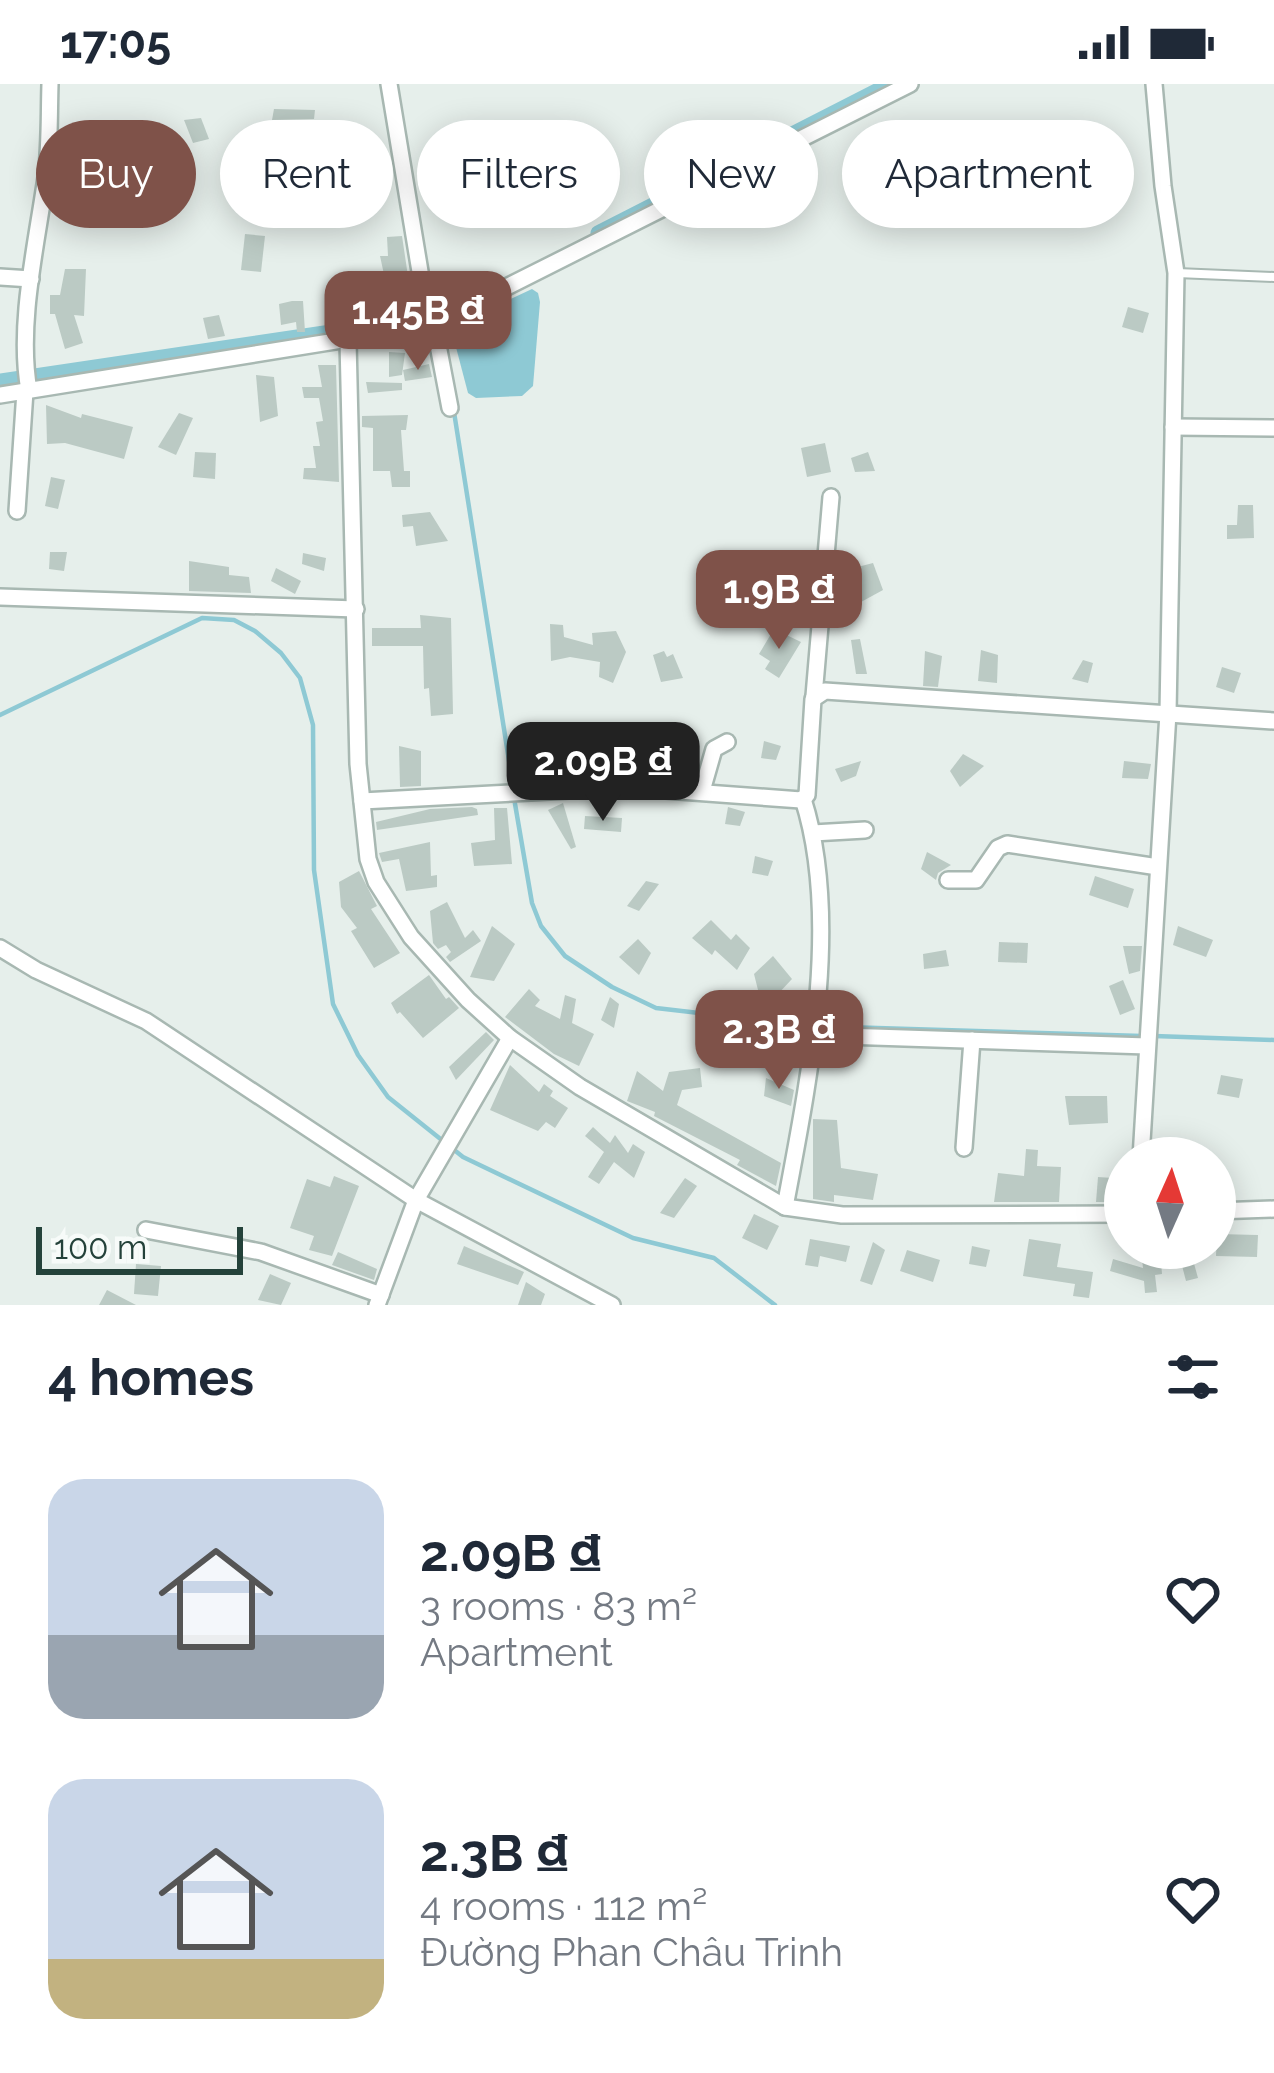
<!DOCTYPE html>
<html lang="en">
<head>
<meta charset="utf-8">
<style>
  body { margin:0; font-family:Raleway,sans-serif; background:#f2f2f3; color:#1f2937; height:100vh; display:flex; flex-direction:column; font-size:45px; white-space:nowrap }
  * { box-sizing:border-box; margin:0 }
  p { font-size:39px; color:#747a83 }
  .icon { flex:none; width:66px; height:66px; fill:none; stroke:currentColor; stroke-width:2; stroke-linecap:round; stroke-linejoin:round }
  .map { position:relative; height:1221px; overflow:hidden }
  .sheet { display:flex; flex-direction:column; background:#fff; flex:1 }
  .sheet>* { flex:none }
  .hud { position:absolute; left:36px; top:36px; width:1203px; height:108px; display:flex; gap:24px }
  .needle { width:78px; rotate:3deg }
  .fabs { position:absolute; left:1104px; top:1053px; display:grid; gap:24px }
  .fabs a { display:grid; place-items:center; width:132px; height:132px; border-radius:50%; background:#fff; box-shadow:0 6px 30px #0003; font-size:60px }
  .scale { position:absolute; left:36px; bottom:30px; width:207px; box-sizing:border-box; padding-left:12px; border:6px solid #24423a; border-top:0; font-size:33px; line-height:42px; white-space:nowrap; color:#24423a; -webkit-text-stroke:9px #f7fbf9; paint-order:stroke }
  .price { position:absolute; translate:-50% -102px; padding:0 27px; border-radius:24px; background:#7f5249; color:#fff; font-size:39px; line-height:78px; filter:drop-shadow(0 3px 6px #0008) }
  .price::after { content:''; position:absolute; left:50%; top:72px; width:36px; height:27px; margin-left:-18px; background:inherit; clip-path:polygon(0 0,100% 0,50% 100%) }
  .price.selected { background:#222; color:#fff }
  ul { padding:0; list-style:none }
  li { display:flex; align-items:center; gap:36px; height:300px; padding:0 48px }
  li span { display:grid; place-items:center; flex:none; width:336px; height:240px; border-radius:36px; color:#555 }
  li>.icon { margin-inline-start:auto }
  span .icon { width:144px; height:144px; fill:#fffc; stroke-width:1 }
  li b { font-size:51px }
  h2 { display:flex; justify-content:space-between; align-items:center; height:144px; padding:0 48px; font-size:51px }
  .pill { padding:0 42px; border-radius:54px; background:#fff; box-shadow:0 6px 30px #0003; font-size:42px; line-height:108px }
  .pill.selected { background:#7f5249; color:#fff }
  .status { display:flex; justify-content:space-between; align-items:center; height:84px; padding:0 60px; background:#fff; direction:ltr }
  .status svg { height:33px; fill:currentColor }
  .map>svg:first-child { display:block }
  .water { fill:#8ec9d4 }
  .lines { fill:none; stroke-linecap:round; stroke-linejoin:round }
  .stream { stroke:#8ec9d4; stroke-width:4.5 }
  .canal { stroke:#8ec9d4; stroke-width:15 }
  .building { fill:#bbcac4 }
  .lane-casing { stroke:#a8b8b2; stroke-width:12 }
  .street-casing { stroke:#a8b8b2; stroke-width:20 }
  .lane { stroke:#fff; stroke-width:8 }
  .street { stroke:#fff; stroke-width:15 }
</style>
</head>
<body>
<div class="status"><b>17:05</b><svg viewBox="0 0 49 12"><path d="M0 12V9h3v3zM5 12V6h3v6zM10 12V3h3v9zM15 12V0h3v12zM26 1h20v11H26zM47 4h2v5h-2z"/></svg></div>
<div class="map">
<svg width="1274" height="1221" viewBox="0 0 1274 1221">
  <rect width="100%" height="100%" fill="#e6efeb"/>
  <polygon class="water" points="532,205 538,209 540,218 533,302 522,312 476,314 468,309 452,248 456,241"/>
  <g class="lines">
    <g class="stream">
      <polyline points="454,328 513,702"/>
      <polyline points="0,631 202,534 234,536 255,547 281,569 300,594 313,641 314,786 333,920 358,971 388,1013 463,1073 633,1154 714,1174 775,1221"/>
      <polyline points="514,714 532,819 541,842 565,872 612,903 656,924 811,942 1142,952"/>
      <polyline points="1154,952 1274,956"/>
    </g>
    <g class="canal">
      <polyline points="598,149 890,0"/>
      <polyline points="0,297 419,235 459,219"/>
    </g>
  </g>
  <g class="building">
    <polygon points="274,25 315,26 314,35 272,36"/>
    <polygon points="201,34 209,55 193,59 184,36"/>
    <polygon points="72,69 87,80 79,97 64,82"/>
    <polygon points="143,75 149,94 134,104 127,81"/>
    <polygon points="341,117 361,121 362,137 342,137"/>
    <polygon points="245,150 265,152 261,188 241,186"/>
    <polygon points="402,152 413,226 393,232 380,172 388,172 387,153"/>
    <polygon points="65,185 86,185 84,232 74,231 83,259 65,265 55,230 50,230 50,211 60,211"/>
    <polygon points="348,190 360,193 362,235 351,235"/>
    <polygon points="292,217 303,217 305,248 297,248 296,238 281,241 279,220"/>
    <polygon points="1128,223 1149,229 1143,249 1122,243"/>
    <polygon points="219,231 225,252 208,255 203,234"/>
    <polygon points="389,268 405,269 402,291 389,293"/>
    <polygon points="429,280 432,293 405,297 403,286"/>
    <polygon points="318,281 336,281 339,398 303,395 304,384 316,384 313,362 320,362 316,338 323,337 319,314 304,314 302,303 322,303"/>
    <polygon points="256,291 274,293 278,332 260,338"/>
    <polygon points="366,298 402,299 402,306 368,309"/>
    <polygon points="46,321 81,334 82,330 133,343 124,375 65,359 47,360"/>
    <polygon points="179,329 193,334 176,371 158,363"/>
    <polygon points="408,331 406,346 401,346 404,387 410,387 410,403 392,403 390,387 373,387 373,344 362,343 362,332"/>
    <polygon points="825,359 831,388 807,393 801,364"/>
    <polygon points="195,368 216,369 215,395 193,393"/>
    <polygon points="868,368 875,387 855,388 851,374"/>
    <polygon points="51,393 65,396 58,425 45,422"/>
    <polygon points="1238,421 1253,421 1254,454 1227,455 1227,441 1237,441"/>
    <polygon points="430,428 448,457 416,462 413,442 403,443 402,431"/>
    <polygon points="50,468 67,468 64,487 49,485"/>
    <polygon points="303,469 326,474 324,487 302,480"/>
    <polygon points="189,477 229,483 229,491 249,493 251,509 189,507"/>
    <polygon points="873,479 883,506 861,518 846,486"/>
    <polygon points="276,484 301,497 295,510 271,497"/>
    <polygon points="780,503 796,508 790,528 775,523"/>
    <polygon points="420,531 451,534 453,630 431,632 429,604 424,605 423,562 372,562 372,544 421,544"/>
    <polygon points="550,540 563,541 564,553 593,561 592,549 616,547 626,568 613,599 599,593 600,578 570,573 551,577"/>
    <polygon points="774,545 801,558 779,594 765,585 770,577 759,570"/>
    <polygon points="860,555 867,590 856,590 851,556"/>
    <polygon points="981,566 998,571 997,599 978,597"/>
    <polygon points="664,567 667,573 673,570 683,594 661,598 653,571"/>
    <polygon points="925,567 942,572 938,603 923,602"/>
    <polygon points="1083,576 1093,579 1088,599 1072,595"/>
    <polygon points="1222,583 1241,589 1234,609 1216,603"/>
    <polygon points="626,647 631,674 623,679 610,653"/>
    <polygon points="764,657 781,662 776,676 761,674"/>
    <polygon points="399,662 421,667 421,702 400,703"/>
    <polygon points="963,670 984,682 960,703 950,687"/>
    <polygon points="861,677 856,692 841,698 835,685"/>
    <polygon points="1124,677 1151,680 1148,695 1122,694"/>
    <polygon points="563,719 576,763 571,765 548,726"/>
    <polygon points="472,723 477,725 478,731 377,746 376,738 430,725"/>
    <polygon points="728,723 745,728 740,742 725,740"/>
    <polygon points="494,724 507,724 512,780 474,782 471,759 495,756"/>
    <polygon points="585,732 622,734 621,748 584,745"/>
    <polygon points="430,758 431,792 437,791 437,803 406,807 399,775 382,778 379,769"/>
    <polygon points="927,768 951,781 938,789 936,796 921,785"/>
    <polygon points="755,772 773,777 768,792 752,789"/>
    <polygon points="359,787 377,822 371,825 400,869 374,884 351,847 357,844 341,823 339,798"/>
    <polygon points="1095,792 1134,805 1128,824 1089,811"/>
    <polygon points="646,797 659,800 639,827 627,822"/>
    <polygon points="447,818 465,854 473,846 481,857 450,878 446,873 451,868 446,861 438,865 433,859 430,827"/>
    <polygon points="711,836 731,856 736,850 750,864 737,886 715,866 712,871 692,854"/>
    <polygon points="492,842 515,860 494,897 470,893"/>
    <polygon points="1178,842 1213,856 1206,873 1173,861"/>
    <polygon points="638,855 651,869 639,891 619,873"/>
    <polygon points="999,858 1028,859 1027,879 998,878"/>
    <polygon points="1123,862 1142,862 1140,887 1129,890"/>
    <polygon points="946,866 949,882 924,885 923,870"/>
    <polygon points="773,872 792,895 763,926 754,890"/>
    <polygon points="429,891 446,915 449,913 459,924 423,954 400,928 397,930 391,919"/>
    <polygon points="1123,896 1135,925 1120,931 1109,902"/>
    <polygon points="529,905 540,916 535,922 560,935 565,911 576,915 572,939 594,950 579,982 554,970 505,933"/>
    <polygon points="610,913 619,920 614,944 601,936"/>
    <polygon points="486,948 494,956 456,996 449,983"/>
    <polygon points="510,981 539,1008 544,1000 553,1007 550,1012 568,1024 555,1044 546,1038 538,1047 490,1026"/>
    <polygon points="700,984 702,1003 682,1006 677,1021 781,1079 776,1102 737,1081 740,1076 654,1032 655,1028 627,1017 637,987 663,1007 669,988"/>
    <polygon points="1221,991 1243,995 1239,1014 1217,1010"/>
    <polygon points="766,994 794,1006 791,1022 764,1012"/>
    <polygon points="1065,1012 1107,1012 1108,1039 1069,1041"/>
    <polygon points="813,1035 837,1036 841,1084 878,1090 873,1116 834,1111 834,1118 813,1115"/>
    <polygon points="593,1043 610,1059 615,1051 628,1069 633,1060 645,1068 634,1094 614,1078 599,1100 588,1093 604,1068 585,1052"/>
    <polygon points="1026,1065 1038,1066 1037,1082 1061,1083 1059,1118 994,1118 998,1089 1024,1092"/>
    <polygon points="334,1092 359,1102 332,1172 309,1166 314,1152 290,1144 307,1095 330,1103"/>
    <polygon points="1098,1093 1113,1094 1113,1118 1096,1118"/>
    <polygon points="685,1094 697,1102 674,1134 660,1129"/>
    <polygon points="754,1130 779,1142 767,1166 742,1154"/>
    <polygon points="1217,1150 1258,1151 1257,1173 1216,1172"/>
    <polygon points="810,1155 850,1162 846,1178 820,1172 818,1183 805,1181"/>
    <polygon points="1029,1155 1061,1160 1057,1183 1093,1188 1089,1214 1073,1212 1075,1200 1023,1192"/>
    <polygon points="873,1158 885,1166 872,1201 860,1197"/>
    <polygon points="464,1162 524,1188 518,1201 457,1180"/>
    <polygon points="972,1162 990,1166 986,1183 969,1180"/>
    <polygon points="1160,1165 1162,1190 1155,1191 1157,1208 1145,1209 1144,1197 1110,1187 1113,1175 1143,1184 1141,1166"/>
    <polygon points="1190,1165 1198,1194 1186,1197 1179,1170"/>
    <polygon points="907,1166 940,1176 933,1198 900,1187"/>
    <polygon points="338,1168 377,1185 374,1196 332,1181"/>
    <polygon points="136,1180 161,1182 158,1212 134,1210"/>
    <polygon points="270,1190 291,1199 281,1221 258,1216"/>
    <polygon points="526,1198 545,1210 541,1221 518,1221"/>
    <polygon points="107,1206 136,1221 99,1221"/>
  </g>
  <g class="lines">
    <defs>
      <polyline id="lane" points="1177,189 1274,193"/>
      <g id="street">
        <polyline points="389,0 429,242"/>
        <polyline points="0,193 31,195"/>
        <polyline points="434,240 450,324"/>
        <polyline points="348,257 358,680 368,775 376,798 411,853 468,916 510,954 580,1003 785,1123 842,1131 1125,1130"/>
        <path d="M 29,306 C 17,241 37,158 46,93 C 50,63 49,31 50,0"/>
        <polyline points="0,311 429,242 910,0"/>
        <polyline points="1173,343 1274,344"/>
        <polyline points="17,427 25,307"/>
        <polyline points="0,513 356,525"/>
        <polyline points="814,612 831,413"/>
        <polyline points="702,707 714,665 727,658"/>
        <polyline points="362,717 625,703 801,716 807,711 813,615 825,607 1274,637"/>
        <polyline points="813,749 865,746"/>
        <polyline points="948,796 976,796 998,764 1007,760 1158,783"/>
        <polyline points="0,864 36,886 146,937 416,1116 612,1221"/>
        <polyline points="813,951 1147,962"/>
        <polyline points="964,1064 972,956"/>
        <polyline points="1141,1074 1168,629 1176,189 1163,102 1154,0"/>
        <path d="M 785,1123 C 808,1000 842,837 803,715"/>
        <polyline points="1215,1127 1274,1125"/>
        <polyline points="146,1146 261,1168 381,1211"/>
        <polyline points="377,1221 416,1116 510,954"/>
      </g>
    </defs>
    <use href="#lane" class="lane-casing"/>
    <use href="#street" class="street-casing"/>
    <use href="#lane" class="lane"/>
    <use href="#street" class="street"/>
  </g>
</svg>
<div class="fabs">
<a><svg class="needle" viewBox="-14 -14 28 28"><path d="M0-13l5 13h-10z" fill="#e53935"/><path d="M0 13l5-13h-10z" fill="#747a83"/></svg></a>
</div>
<div class="scale">100 m</div>
<b class="price" style="left:418px;top:289px">1.45B ₫</b>
<b class="price" style="left:779px;top:568px">1.9B ₫</b>
<b class="price selected" style="left:603px;top:740px">2.09B ₫</b>
<b class="price" style="left:779px;top:1008px">2.3B ₫</b>
<div class="hud">
<a class="pill selected">Buy</a>
<a class="pill">Rent</a>
<a class="pill">Filters</a>
<a class="pill">New</a>
<a class="pill">Apartment</a>
</div>
</div>
<section class="sheet">
<h2>4 homes<svg class="icon" aria-label="filters" viewBox="0 0 24 24"><path d="M4 7h16M4 17h16"/><circle cx="9" cy="7" r="2"/><circle cx="15" cy="17" r="2"/></svg></h2>
<ul>
<li><span style="background:linear-gradient(#c9d6e8 65%,#9aa5b1 0)"><svg class="icon" aria-label="home" viewBox="0 0 24 24"><path d="M3 11l9-7 9 7M6 9v11h12V9"/></svg></span><div><b>2.09B ₫</b><p>3 rooms · 83 m²</p><p>Apartment</p></div><svg class="icon" aria-label="heart" viewBox="0 0 24 24"><path d="M12 20l-8-8c-3-5 5-10 8-4 3-6 11-1 8 4z"/></svg></li>
<li><span style="background:linear-gradient(#c9d6e8 75%,#c2b280 0)"><svg class="icon" aria-label="home" viewBox="0 0 24 24"><path d="M3 11l9-7 9 7M6 9v11h12V9"/></svg></span><div><b>2.3B ₫</b><p>4 rooms · 112 m²</p><p>Đường Phan Châu Trinh</p></div><svg class="icon" aria-label="heart" viewBox="0 0 24 24"><path d="M12 20l-8-8c-3-5 5-10 8-4 3-6 11-1 8 4z"/></svg></li>
</ul>
</section>
</body>
</html>
